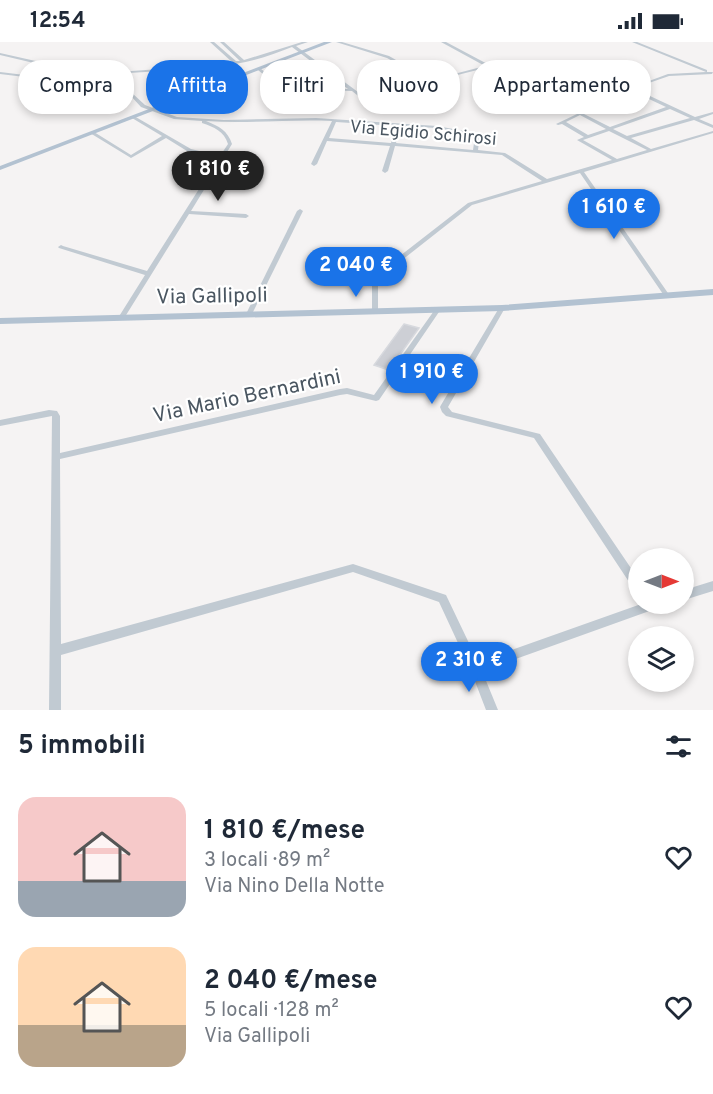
<!DOCTYPE html>
<html lang="it">
<head>
<meta charset="utf-8">
<style>
  body { margin:0; font-family:Overpass,sans-serif; background:#f2f2f3; color:#1f2937; height:100vh; display:flex; flex-direction:column; font-size:22px; white-space:nowrap }
  * { box-sizing:border-box; margin:0 }
  p { font-size:20px; color:#747a83 }
  .icon { flex:none; width:33px; height:33px; fill:none; stroke:currentColor; stroke-width:2; stroke-linecap:round; stroke-linejoin:round }
  .map { position:relative; height:668px; overflow:hidden }
  .details { display:flex; flex-direction:column; background:#fff; flex:1 }
  .details>* { flex:none }
  .guide { position:absolute; left:18px; top:18px; width:678px; height:54px; display:flex; gap:12px }
  .needle { width:39px; rotate:90deg }
  .buttons { position:absolute; left:628px; top:506px; display:grid; gap:12px }
  .buttons a { display:grid; place-items:center; width:66px; height:66px; border-radius:50%; background:#fff; box-shadow:0 3px 9px #0003; font-size:30px }
  .price { position:absolute; translate:-50% -51px; padding:0 14px; border-radius:21px; background:#1a73e8; color:#fff; font-size:20px; line-height:39px; filter:drop-shadow(0 2px 3px #0008) }
  .price::after { content:''; position:absolute; left:50%; top:36px; width:18px; height:14px; margin-left:-9px; background:inherit; clip-path:polygon(0 0,100% 0,50% 100%) }
  .price.selected { background:#222; color:#fff }
  ul { padding:0; list-style:none }
  li { display:flex; align-items:center; gap:18px; height:150px; padding:0 18px }
  li span { display:grid; place-items:center; flex:none; width:168px; height:120px; border-radius:18px; color:#555 }
  li>.icon { margin-inline-start:auto }
  span .icon { width:72px; height:72px; fill:#fffc; stroke-width:1 }
  li b { font-size:26px }
  h2 { display:flex; justify-content:space-between; align-items:center; height:72px; padding:0 18px; font-size:26px }
  .chip { padding:0 21px; border-radius:24px; background:#fff; box-shadow:0 3px 9px #0003; font-size:21px; line-height:54px }
  .chip.selected { background:#1a73e8; color:#fff }
  .status { display:flex; justify-content:space-between; align-items:center; height:42px; padding:0 30px; background:#fff; direction:ltr }
  .status svg { height:16px; fill:currentColor }
  .map>svg:first-child { display:block }
  .building { fill:#cdcfd5; stroke:#d7d9de; stroke-width:1.5 }
  .lines { fill:none; stroke-linecap:round; stroke-linejoin:round }
  .minor { fill:#c1cad2; fill-rule:evenodd }
  .major { fill:#b3c2d1; fill-rule:evenodd }
  .labels { text-anchor:middle; dominant-baseline:central; stroke-width:4.5; stroke-linejoin:round; paint-order:stroke }
  .far-street-label { font-size:18px; fill:#4a5661; stroke:#fff }
  .street-label { font-size:21px; fill:#4a5661; stroke:#fff }
</style>
</head>
<body>
<div class="status"><b>12:54</b><svg viewBox="0 0 49 12"><path d="M0 12V9h3v3zM5 12V6h3v6zM10 12V3h3v9zM15 12V0h3v12zM26 1h20v11H26zM47 4h2v5h-2z"/></svg></div>
<div class="map">
<svg width="713" height="668" viewBox="0 0 713 668">
  <rect width="100%" height="100%" fill="#f5f3f3"/>
  <polygon class="building" points="404,282 419,286 389,328 374,323"/>
  <g class="lines">
    <g class="minor">
      <path d="M 210,0 L 214,0 L 236,19 L 240,19 L 220,0 L 224,0 L 244,18 L 302,0 L 308,0 L 296,4 L 366,56 L 362,57 L 352,49 L 283,47 L 282,46 L 284,45 L 348,47 L 292,5 C 274,12 255,19 235,22 C 185,30 134,29 84,35 L 82,34 L 104,31 L 201,24 L 232,20 Z"/>
      <path d="M 336,0 L 342,0 L 389,14 L 431,38 L 485,24 L 441,0 L 446,0 L 514,36 L 567,27 L 567,29 L 566,29 L 518,37 L 542,50 L 611,56 L 630,46 L 668,32 L 706,30 L 632,0 L 637,0 L 707,28 L 707,30 L 713,30 L 712,32 L 669,34 L 649,41 L 635,47 L 695,75 L 713,70 L 713,72 L 699,77 L 713,83 L 713,86 L 694,78 L 631,96 L 651,107 L 713,89 L 713,91 L 584,130 L 670,254 L 669,255 L 665,255 L 580,131 L 472,163 L 383,233 L 378,241 L 378,269 L 375,271 L 373,270 L 372,269 L 372,241 L 378,231 L 468,161 L 542,139 L 502,113 L 395,104 L 388,129 L 385,131 L 382,129 L 390,104 L 327,99 L 317,122 L 314,124 L 311,122 L 332,79 C 290,77 248,82 206,79 C 219,84 228,89 232,102 L 191,169 L 246,172 L 249,174 L 246,176 L 189,172 L 123,278 L 119,278 L 118,276 L 145,233 L 59,206 L 58,205 L 61,203 L 63,204 L 147,229 L 218,117 L 187,109 L 166,96 L 131,116 L 90,91 L 94,90 L 131,113 L 162,94 L 132,76 L 132,74 L 134,74 L 191,107 L 220,114 L 228,102 C 224,89 214,85 202,81 L 202,79 L 174,77 L 141,65 L 130,53 L 113,47 L 63,72 L 59,72 L 59,70 L 109,45 L 101,42 L 68,35 L 67,37 L 34,54 L 30,54 L 30,52 L 64,35 L 33,36 L 0,32 L 0,30 L 33,34 L 65,33 L 38,22 L 0,13 L 0,11 L 40,20 L 72,33 L 103,40 L 132,51 L 145,63 L 177,75 L 224,78 L 316,76 L 437,84 L 480,92 L 478,108 L 505,111 L 547,137 L 612,118 L 577,98 L 584,95 L 562,82 L 558,83 L 556,82 L 577,72 L 489,25 L 430,40 L 387,16 ZM 632,49 L 666,65 L 610,85 L 584,72 ZM 547,53 L 606,58 L 580,70 ZM 670,67 L 690,76 L 627,94 L 613,87 ZM 580,73 L 606,87 L 588,93 L 566,80 ZM 336,80 L 396,84 L 391,101 L 329,96 ZM 401,84 L 437,86 L 475,94 L 473,108 L 396,101 ZM 609,89 L 647,108 L 617,117 L 583,98 Z"/>
      <polygon points="258,26 260,26 278,41 278,43 276,43 258,28"/>
      <polygon points="300,167 303,169 252,272 251,274 247,274 246,272 297,169"/>
      <polygon points="502,264 505,266 448,365 452,370 540,392 639,538 639,551 635,549 534,396 446,374 442,370 440,365 441,363 499,266"/>
      <polygon points="438,265 441,267 379,358 376,359 347,352 340,353 60,417 61,602 353,522 446,553 478,620 644,561 655,561 656,564 655,567 482,629 498,668 486,668 471,629 439,560 353,530 61,613 61,668 49,668 52,374 0,384 0,378 49,368 57,369 60,374 60,411 340,347 347,346 374,353 436,266"/>
      <polygon points="713,539 713,549 684,558 684,548"/>
    </g>
    <g class="major">
      <polygon points="324,0 332,0 0,128 0,124"/>
      <polygon points="713,247 713,253 502,269 0,282 0,276 502,263"/>
    </g>
  </g>
  <g class="labels">
    <g class="far-street-label">
      <text transform="translate(423 92) rotate(5)">Via Egidio Schirosi</text>
    </g>
    <g class="street-label">
      <text transform="translate(212 255) rotate(-1)">Via Gallipoli</text>
      <text transform="translate(247 355) rotate(-12)">Via Mario Bernardini</text>
    </g>
  </g>
</svg>
<div class="buttons">
<a><svg class="needle" viewBox="-14 -14 28 28"><path d="M0-13l5 13h-10z" fill="#e53935"/><path d="M0 13l5-13h-10z" fill="#747a83"/></svg></a>
<a><svg class="icon" aria-label="layers" viewBox="0 0 24 24"><path d="M12 4l9 5-9 5-9-5zM3 14l9 5 9-5"/></svg></a>
</div>
<b class="price selected" style="left:218px;top:160px">1 810 €</b>
<b class="price" style="left:614px;top:198px">1 610 €</b>
<b class="price" style="left:356px;top:256px">2 040 €</b>
<b class="price" style="left:432px;top:363px">1 910 €</b>
<b class="price" style="left:469px;top:651px">2 310 €</b>
<div class="guide">
<a class="chip">Compra</a>
<a class="chip selected">Affitta</a>
<a class="chip">Filtri</a>
<a class="chip">Nuovo</a>
<a class="chip">Appartamento</a>
</div>
</div>
<section class="details">
<h2>5 immobili<svg class="icon" aria-label="filters" viewBox="0 0 24 24"><path d="M4 7h16M4 17h16"/><circle cx="9" cy="7" r="2"/><circle cx="15" cy="17" r="2"/></svg></h2>
<ul>
<li><span style="background:linear-gradient(#f6c9c9 70%,#9aa5b1 0)"><svg class="icon" aria-label="home" viewBox="0 0 24 24"><path d="M3 11l9-7 9 7M6 9v11h12V9"/></svg></span><div><b>1 810 €/mese</b><p>3 locali · 89 m²</p><p>Via Nino Della Notte</p></div><svg class="icon" aria-label="heart" viewBox="0 0 24 24"><path d="M12 20l-8-8c-3-5 5-10 8-4 3-6 11-1 8 4z"/></svg></li>
<li><span style="background:linear-gradient(#ffd9b3 65%,#b9a48a 0)"><svg class="icon" aria-label="home" viewBox="0 0 24 24"><path d="M3 11l9-7 9 7M6 9v11h12V9"/></svg></span><div><b>2 040 €/mese</b><p>5 locali · 128 m²</p><p>Via Gallipoli</p></div><svg class="icon" aria-label="heart" viewBox="0 0 24 24"><path d="M12 20l-8-8c-3-5 5-10 8-4 3-6 11-1 8 4z"/></svg></li>
</ul>
</section>
</body>
</html>
